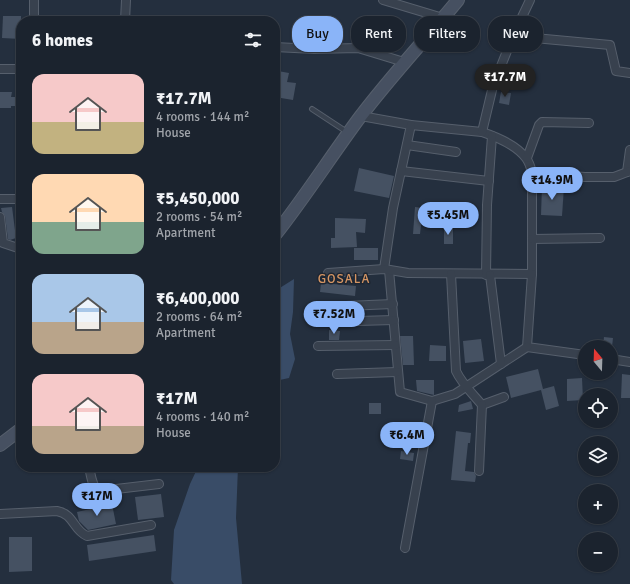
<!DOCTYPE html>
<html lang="en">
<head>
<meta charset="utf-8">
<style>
  body { margin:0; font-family:Signika,sans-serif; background:#282f3a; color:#f1f3f6; height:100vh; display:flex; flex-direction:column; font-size:15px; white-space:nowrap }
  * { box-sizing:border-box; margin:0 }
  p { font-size:13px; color:#a0a4aa }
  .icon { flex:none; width:22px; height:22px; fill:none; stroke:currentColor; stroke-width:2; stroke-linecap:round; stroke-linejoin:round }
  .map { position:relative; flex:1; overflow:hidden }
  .details { position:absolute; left:16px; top:16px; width:264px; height:456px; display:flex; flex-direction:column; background:#1b232e; border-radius:16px; box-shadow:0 1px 3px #0004,0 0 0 1px #39404a }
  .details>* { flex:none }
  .banner { position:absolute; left:292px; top:16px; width:278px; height:36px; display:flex; gap:8px }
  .needle { width:26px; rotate:341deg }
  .tools { position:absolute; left:578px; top:340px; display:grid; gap:8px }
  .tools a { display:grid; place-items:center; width:40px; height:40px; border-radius:50%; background:#1b232e; box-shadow:0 1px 3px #0004,0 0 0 1px #39404a; font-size:20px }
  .price { position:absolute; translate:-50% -34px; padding:0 9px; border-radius:14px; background:#8ab4f8; color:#111; font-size:13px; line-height:26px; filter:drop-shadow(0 1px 2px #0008) }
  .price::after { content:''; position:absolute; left:50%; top:24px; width:12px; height:9px; margin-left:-6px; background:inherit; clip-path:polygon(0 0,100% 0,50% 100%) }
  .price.active { background:#222; color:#fff }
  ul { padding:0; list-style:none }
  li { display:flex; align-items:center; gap:12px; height:100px; padding:0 16px }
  li span { display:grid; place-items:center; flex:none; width:112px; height:80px; border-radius:12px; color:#555 }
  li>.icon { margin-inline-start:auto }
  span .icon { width:48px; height:48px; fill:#fffc; stroke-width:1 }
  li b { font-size:17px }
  h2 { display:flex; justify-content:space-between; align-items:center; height:48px; padding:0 16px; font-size:17px }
  .pill { padding:0 14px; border-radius:16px; background:#1b232e; box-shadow:0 1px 3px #0004,0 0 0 1px #39404a; font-size:14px; line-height:36px }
  .pill.active { background:#8ab4f8; color:#111 }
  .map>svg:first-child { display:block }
  .water { fill:#394c67 }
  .building { fill:#455162 }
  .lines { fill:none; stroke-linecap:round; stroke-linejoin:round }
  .service-casing { stroke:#565f6c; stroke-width:6 }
  .minor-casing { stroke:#565f6c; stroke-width:10 }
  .secondary-casing { stroke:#565f6c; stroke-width:14 }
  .service { stroke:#38414e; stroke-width:4 }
  .minor { stroke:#38414e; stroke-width:8 }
  .secondary { stroke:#465061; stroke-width:12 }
  .labels { text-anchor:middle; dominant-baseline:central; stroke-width:3; stroke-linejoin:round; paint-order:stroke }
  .quarter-label { font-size:13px; letter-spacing:1px; fill:#d59563; stroke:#1d2633 }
</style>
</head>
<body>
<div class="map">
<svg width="630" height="584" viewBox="0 0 630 584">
  <rect width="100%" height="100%" fill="#242f3e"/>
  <g class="water">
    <polygon points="294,279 293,312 290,334 295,359 289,378 275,381 275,291"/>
    <polygon points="198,467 238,467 236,518 242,584 174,584 171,580 174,530 190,484"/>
  </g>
  <g class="building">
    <polygon points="3,16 21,16 21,39 2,38"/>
    <polygon points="278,71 289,73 287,82 296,83 293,100 275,97 275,87"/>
    <polygon points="0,92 12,92 11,97 21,97 21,106 11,106 11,108 0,108"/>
    <polygon points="501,92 511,93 509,105 499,103"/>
    <polygon points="359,168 394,176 389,198 354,191"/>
    <polygon points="542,186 564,187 562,216 541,215"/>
    <polygon points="12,207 16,238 10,240 8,239 5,216 2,212 1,208"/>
    <polygon points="415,207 423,208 420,234 413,234"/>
    <polygon points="335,218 366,219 365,233 356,232 357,247 331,248 331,238 335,238"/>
    <rect x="444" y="227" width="9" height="17"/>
    <rect x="354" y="248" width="24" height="12"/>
    <polygon points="321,283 356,286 355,296 320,292"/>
    <polygon points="329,330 340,331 339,340 329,340"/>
    <polygon points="400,336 413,336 414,365 403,365"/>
    <polygon points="604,337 613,338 612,347 603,347"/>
    <polygon points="481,339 484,361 465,363 463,341"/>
    <polygon points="430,345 446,346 446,361 429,361"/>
    <polygon points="538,369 543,389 554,386 559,406 546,410 541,390 511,398 506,377"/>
    <polygon points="622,374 630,375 630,398 621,398"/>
    <polygon points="582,378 583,400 567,401 567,379"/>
    <polygon points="416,380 434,380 434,395 417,391"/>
    <polygon points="471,401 473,409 458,412 459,405"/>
    <rect x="369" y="403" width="12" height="11"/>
    <polygon points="456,431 471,433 470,443 468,443 465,471 474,472 476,476 475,482 451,480"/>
    <polygon points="401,451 414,453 413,461 400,459"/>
    <polygon points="161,494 164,517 138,520 135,497"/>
    <polygon points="112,504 116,524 88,530 79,521 77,512"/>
    <polygon points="154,535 156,551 89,561 87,545"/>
    <polygon points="9,537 32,537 32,571 9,572"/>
  </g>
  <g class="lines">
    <defs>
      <polyline id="service" points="312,109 347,132"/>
      <g id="minor">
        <polyline points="383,0 443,18"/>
        <polyline points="34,21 34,0"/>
        <polyline points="125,21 126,0"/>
        <polyline points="513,36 610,45 616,71 630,73"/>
        <polyline points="275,47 314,49 358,48 404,62"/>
        <polyline points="0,69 21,69"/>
        <path d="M 361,116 L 411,125 L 482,132 C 497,137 516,145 526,158 C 529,162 531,168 532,173 L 532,274 L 527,347 L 585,355"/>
        <polyline points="482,132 493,86 513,36 530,0"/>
        <polyline points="407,145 456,152"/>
        <polyline points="527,158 539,125 542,122 589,123"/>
        <polyline points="401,171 489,181"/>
        <polyline points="627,172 630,150"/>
        <polyline points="532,173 585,177 614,177 630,171"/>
        <polyline points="0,199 21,199"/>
        <polyline points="0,217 3,243 21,249"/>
        <polyline points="532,239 600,238"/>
        <polyline points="384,269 393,208 411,125"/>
        <polyline points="389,270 400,392 432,401 455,394 527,347"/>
        <polyline points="328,273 384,269 408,273 532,274"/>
        <path d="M 451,274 L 456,371 C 462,384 473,394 482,405 L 504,397"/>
        <polyline points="486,275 487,205 492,136"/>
        <polyline points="490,275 501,364"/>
        <polyline points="322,307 393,304"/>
        <polyline points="321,322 394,320"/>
        <polyline points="318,346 395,345"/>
        <polyline points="611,359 630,362"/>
        <polyline points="337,374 397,372"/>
        <path d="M 89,467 C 91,475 92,488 99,491 L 159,484"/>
        <polyline points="479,471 482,405"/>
        <path d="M 0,514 L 57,511 C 74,514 73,530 87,536 L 151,525"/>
        <polyline points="405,548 432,401"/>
      </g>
      <g id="secondary">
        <path d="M 275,235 C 305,197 331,156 360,117 C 391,76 426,39 458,0"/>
        <polyline points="0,445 21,429"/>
      </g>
    </defs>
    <use href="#service" class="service-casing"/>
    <use href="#minor" class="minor-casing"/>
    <use href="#secondary" class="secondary-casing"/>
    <use href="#service" class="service"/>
    <use href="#minor" class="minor"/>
    <use href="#secondary" class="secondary"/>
  </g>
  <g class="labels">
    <g class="quarter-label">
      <text x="344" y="279">GOSALA</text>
    </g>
  </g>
</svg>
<div class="tools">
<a><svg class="needle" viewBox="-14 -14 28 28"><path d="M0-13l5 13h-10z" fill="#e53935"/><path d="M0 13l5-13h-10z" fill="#a0a4aa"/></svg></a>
<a><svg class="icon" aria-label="locate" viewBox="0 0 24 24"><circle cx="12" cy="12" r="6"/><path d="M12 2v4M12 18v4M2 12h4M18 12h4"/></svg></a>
<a><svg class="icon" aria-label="layers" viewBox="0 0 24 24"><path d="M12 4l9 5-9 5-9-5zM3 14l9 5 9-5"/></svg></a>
<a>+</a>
<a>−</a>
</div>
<b class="price active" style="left:505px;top:98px">₹17.7M</b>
<b class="price" style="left:552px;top:201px">₹14.9M</b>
<b class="price" style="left:448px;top:236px">₹5.45M</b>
<b class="price" style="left:334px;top:335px">₹7.52M</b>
<b class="price" style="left:407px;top:456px">₹6.4M</b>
<b class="price" style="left:97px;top:517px">₹17M</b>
<div class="banner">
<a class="pill active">Buy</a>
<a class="pill">Rent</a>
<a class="pill">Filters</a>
<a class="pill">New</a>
</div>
<section class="details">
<h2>6 homes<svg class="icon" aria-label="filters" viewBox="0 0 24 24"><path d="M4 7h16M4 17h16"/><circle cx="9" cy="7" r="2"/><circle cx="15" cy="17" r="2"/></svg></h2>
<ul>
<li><span style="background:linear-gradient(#f6c9c9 60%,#c2b280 0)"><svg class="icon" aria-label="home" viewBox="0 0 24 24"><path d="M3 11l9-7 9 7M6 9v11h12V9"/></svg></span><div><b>₹17.7M</b><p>4 rooms · 144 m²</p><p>House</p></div></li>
<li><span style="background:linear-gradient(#ffd9b3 60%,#7fa58c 0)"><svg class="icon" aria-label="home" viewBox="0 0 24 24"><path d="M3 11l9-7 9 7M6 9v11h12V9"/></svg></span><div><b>₹5,450,000</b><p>2 rooms · 54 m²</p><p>Apartment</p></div></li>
<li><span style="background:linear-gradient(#a9c7e8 60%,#b9a48a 0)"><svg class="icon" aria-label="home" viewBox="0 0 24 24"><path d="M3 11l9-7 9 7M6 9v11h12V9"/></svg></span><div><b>₹6,400,000</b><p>2 rooms · 64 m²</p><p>Apartment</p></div></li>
<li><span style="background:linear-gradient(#f6c9c9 65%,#b9a48a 0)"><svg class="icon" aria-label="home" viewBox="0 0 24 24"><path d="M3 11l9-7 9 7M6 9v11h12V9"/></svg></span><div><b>₹17M</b><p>4 rooms · 140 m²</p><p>House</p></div></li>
</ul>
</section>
</div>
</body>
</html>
